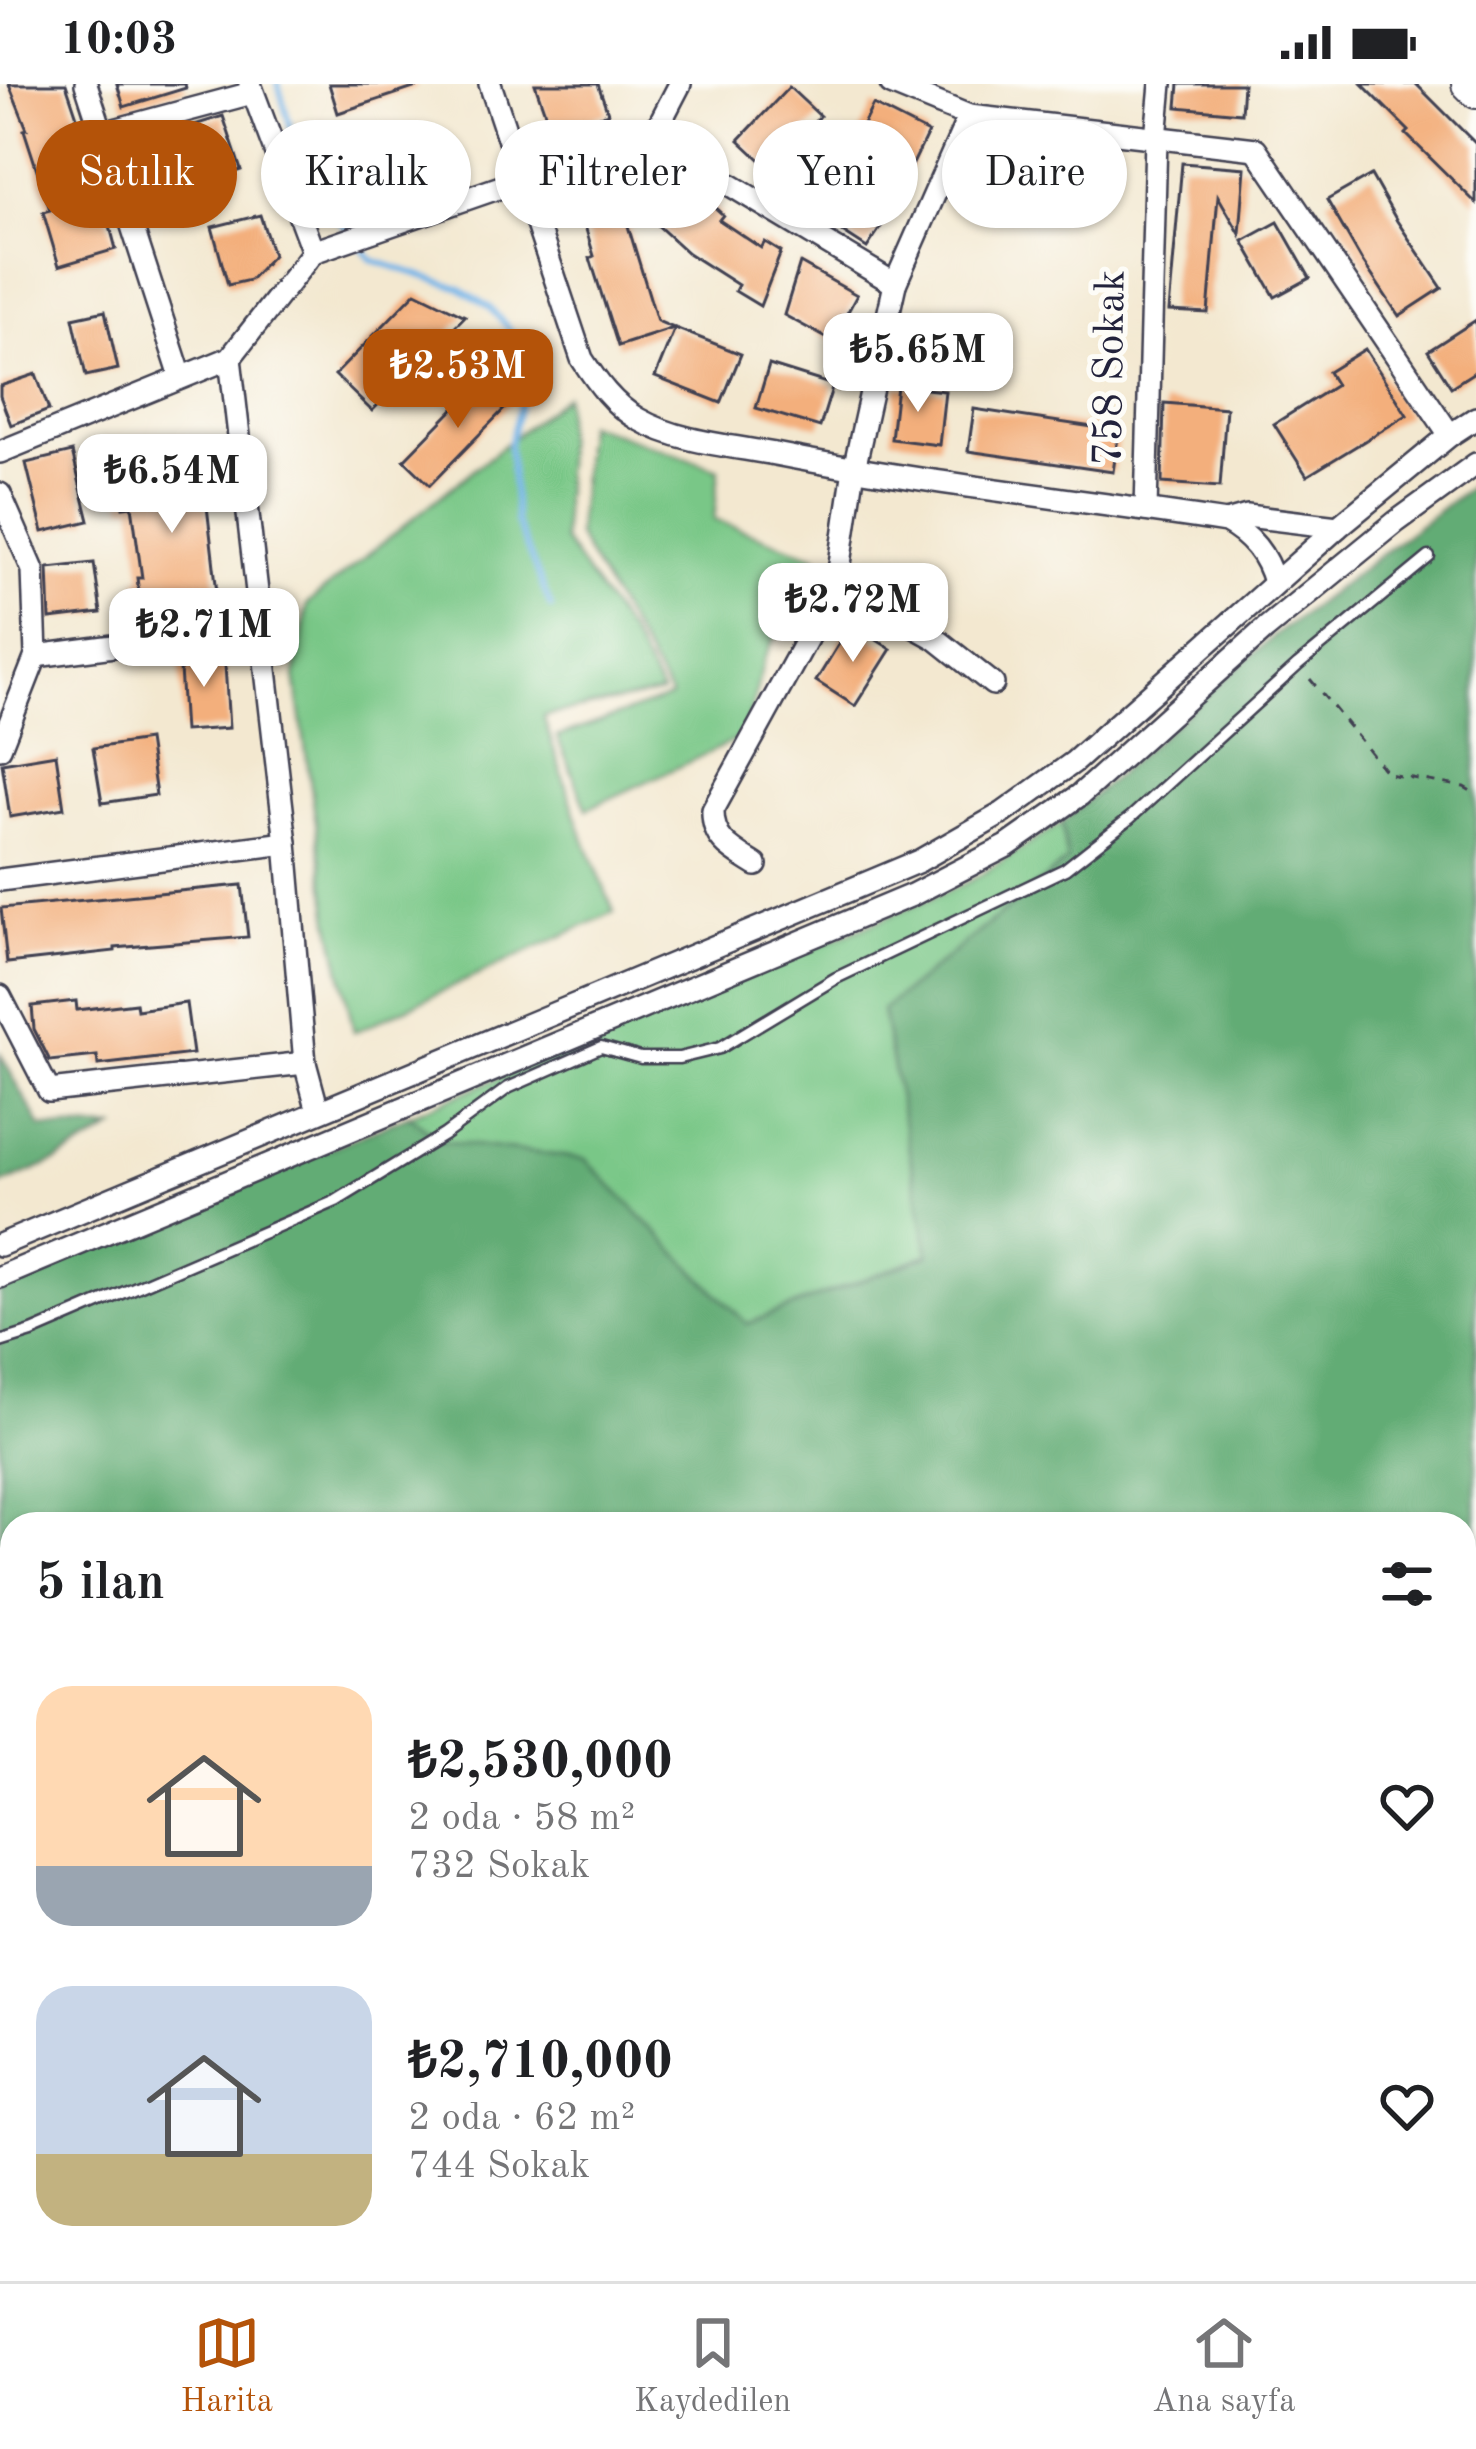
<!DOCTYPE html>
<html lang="tr">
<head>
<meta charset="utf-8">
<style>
  body { margin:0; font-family:"Old Standard TT",serif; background:#f6f6f6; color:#202124; height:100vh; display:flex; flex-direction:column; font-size:45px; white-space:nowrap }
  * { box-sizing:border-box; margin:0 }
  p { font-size:39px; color:#757577 }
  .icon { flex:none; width:66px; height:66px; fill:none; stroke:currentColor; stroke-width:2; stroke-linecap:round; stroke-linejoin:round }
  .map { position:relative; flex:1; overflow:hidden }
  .panel { position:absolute; left:0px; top:1428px; width:1476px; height:771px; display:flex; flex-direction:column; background:#fff; border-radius:36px 36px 0 0; box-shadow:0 3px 9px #0004 }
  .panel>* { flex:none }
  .hud { position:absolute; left:36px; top:36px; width:1404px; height:108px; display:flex; gap:24px }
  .price { position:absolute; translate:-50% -102px; padding:0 27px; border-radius:24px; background:#fff; color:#222; font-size:39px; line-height:78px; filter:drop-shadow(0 3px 6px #0008) }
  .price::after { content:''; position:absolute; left:50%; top:72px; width:36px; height:27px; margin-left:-18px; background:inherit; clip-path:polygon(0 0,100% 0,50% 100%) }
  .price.on { background:#b45309; color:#fff }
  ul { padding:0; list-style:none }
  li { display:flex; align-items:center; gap:36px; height:300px; padding:0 36px }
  li span { display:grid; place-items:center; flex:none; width:336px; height:240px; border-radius:36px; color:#555 }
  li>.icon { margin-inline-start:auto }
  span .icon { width:144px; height:144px; fill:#fffc; stroke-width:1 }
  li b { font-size:51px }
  h2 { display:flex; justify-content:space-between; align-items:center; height:144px; padding:0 36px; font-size:51px }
  .pill { padding:0 42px; border-radius:54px; background:#fff; box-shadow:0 3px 9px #0004; font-size:42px; line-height:108px }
  .pill.on { background:#b45309; color:#fff }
  .status { display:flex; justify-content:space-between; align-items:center; height:84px; padding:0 60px; background:#fff; direction:ltr }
  .status svg { height:33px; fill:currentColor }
  .dock { display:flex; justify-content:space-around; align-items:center; height:168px; border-top:3px solid #e0e0e0; background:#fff; font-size:33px; color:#757577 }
  .dock a { display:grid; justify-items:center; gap:6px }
  .dock .on { color:#b45309 }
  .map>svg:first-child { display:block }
  .green { fill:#79c787; stroke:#4e7461; stroke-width:3 }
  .forest { fill:#62ac74; stroke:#426758; stroke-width:3 }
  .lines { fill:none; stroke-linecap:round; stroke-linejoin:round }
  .stream { stroke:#74b5e8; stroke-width:6 }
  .building { fill:#f3af7c }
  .lane-casing { stroke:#414051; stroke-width:15 }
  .street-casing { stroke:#414051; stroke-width:26 }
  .secondary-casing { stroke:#414051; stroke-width:34 }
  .path { stroke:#414051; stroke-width:3; stroke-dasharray:9 9; stroke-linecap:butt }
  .lane { stroke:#fff; stroke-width:10 }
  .street { stroke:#fff; stroke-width:21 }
  .secondary { stroke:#fff; stroke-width:30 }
  .labels { text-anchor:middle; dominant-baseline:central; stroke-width:10; stroke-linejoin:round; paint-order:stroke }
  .street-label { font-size:42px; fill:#22223b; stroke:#fdfcf7 }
</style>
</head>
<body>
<div class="status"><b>10:03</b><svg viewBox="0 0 49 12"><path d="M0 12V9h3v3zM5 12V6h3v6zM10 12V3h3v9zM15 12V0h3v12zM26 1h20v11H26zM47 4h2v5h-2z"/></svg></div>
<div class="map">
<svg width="1476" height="2197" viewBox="0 0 1476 2197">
  <rect width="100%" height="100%" fill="#fdfcf7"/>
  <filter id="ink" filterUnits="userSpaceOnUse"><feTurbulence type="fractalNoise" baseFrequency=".00833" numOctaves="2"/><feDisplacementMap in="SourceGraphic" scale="24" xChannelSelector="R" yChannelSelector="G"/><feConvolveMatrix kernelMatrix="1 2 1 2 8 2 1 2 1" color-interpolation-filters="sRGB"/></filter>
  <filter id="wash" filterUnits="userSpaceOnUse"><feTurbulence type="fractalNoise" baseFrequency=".004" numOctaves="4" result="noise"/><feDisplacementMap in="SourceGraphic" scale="48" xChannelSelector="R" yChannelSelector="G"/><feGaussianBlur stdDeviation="2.7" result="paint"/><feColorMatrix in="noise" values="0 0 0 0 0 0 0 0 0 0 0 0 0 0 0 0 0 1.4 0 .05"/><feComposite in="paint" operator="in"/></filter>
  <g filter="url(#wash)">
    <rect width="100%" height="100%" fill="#f3e8d0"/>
    <g class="green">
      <polygon points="565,312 563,456 629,550 662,609 543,632 580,744 614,828 354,948 330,836 295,592 307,520"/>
      <polygon points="586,339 719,385 714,436 817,472 764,575 745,652 587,725 557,653 671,613 577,452"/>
      <polygon points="1062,739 1067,777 882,926 930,1170 747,1240 585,1075 439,1057 409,1031 926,817 972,796"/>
    </g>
    <g class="forest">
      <polygon points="1476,398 1476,1630 1464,1640 1464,1440 12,1440 12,1736 0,1726 0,1202 409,1031 440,1057 585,1075 747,1240 929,1171 882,926 1067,777 1062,739 1274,552"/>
      <polygon points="0,970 41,1043 114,1045 55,1078 0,1101"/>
      <polygon points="1476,1808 1476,1994 1464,2002 1464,1818"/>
      <polygon points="1464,2106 1476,2136 1476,2197 1255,2197 1256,2187 1464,2187"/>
      <polygon points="300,2187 786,2187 774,2197 306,2197"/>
    </g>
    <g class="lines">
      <polyline class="stream" points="278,0 296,62 326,120 372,176 460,204 488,222 512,248 523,285 520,320 509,361 516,438 551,523"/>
    </g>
    <g id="blocks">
      <g class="building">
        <polygon points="9,0 66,0 96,90 116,165 59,182 43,128 50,126 24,46 27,45"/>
        <polygon points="117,0 185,0 186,4 124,23"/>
        <polygon points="329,0 417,0 417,3 338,29"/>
        <polygon points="535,0 598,0 608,29 552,49"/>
        <polygon points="1179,0 1243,0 1241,29 1177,23"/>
        <polygon points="1362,0 1416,0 1476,60 1476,119 1406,50 1409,47"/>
        <polygon points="789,3 820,32 770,85 739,56"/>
        <polygon points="873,21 928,49 910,86 854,58"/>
        <polygon points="223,32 241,86 182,106 185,117 145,126 130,60 189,46 188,43"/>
        <polygon points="977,67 1036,72 1031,121 972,116"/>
        <polygon points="1182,79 1245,84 1240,150 1218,112 1208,229 1169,227"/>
        <polygon points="1371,91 1397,137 1442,204 1399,232 1361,175 1327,116"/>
        <polygon points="832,92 890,129 867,164 810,127"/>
        <polygon points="636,97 648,136 628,142 657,237 674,244 618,262 590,174 594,172 577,115"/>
        <polygon points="689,100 723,131 719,136 761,164 765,158 781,168 760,222 735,207 738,201 688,169 654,138"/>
        <polygon points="260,131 273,171 250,196 228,201 212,143"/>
        <polygon points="1278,138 1310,194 1275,213 1243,157"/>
        <polygon points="800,179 857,211 832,257 784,231"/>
        <polygon points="416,208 465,232 372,327 335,291"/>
        <polygon points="105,227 118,285 86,292 73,234"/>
        <polygon points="1476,236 1476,287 1451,303 1428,267"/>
        <polygon points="675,244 741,270 721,319 655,293"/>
        <polygon points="1365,265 1407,331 1307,392 1274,340 1336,301 1328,288"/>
        <polygon points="769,281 833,301 820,343 756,324"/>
        <polygon points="36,290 49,326 11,341 0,312 0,302"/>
        <polygon points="485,293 511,318 430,401 404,376"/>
        <polygon points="897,302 945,307 939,361 891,355"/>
        <polygon points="1164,319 1226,324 1220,403 1162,399"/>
        <polygon points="974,325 1119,347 1113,388 968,367"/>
        <polygon points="72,368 89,437 43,448 26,379"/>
        <polygon points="202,379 218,517 141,526 137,494 142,494 132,422 123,423 119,392"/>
        <polygon points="94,479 101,529 50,535 48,484"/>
        <polygon points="851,540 891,565 855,622 816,597"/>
        <polygon points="224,565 229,644 184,647 179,569"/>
        <polygon points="148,656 156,711 102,719 93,664"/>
        <polygon points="56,670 64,724 10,733 2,679"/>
        <polygon points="242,801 248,853 115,864 115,867 7,879 1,824"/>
        <polygon points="76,917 77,926 136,919 137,926 186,919 193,970 98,981 97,972 50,977 34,945 32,922"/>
      </g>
    </g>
  </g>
  <g filter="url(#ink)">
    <use href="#blocks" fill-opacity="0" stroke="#414051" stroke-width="3"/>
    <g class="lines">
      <defs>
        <g id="lane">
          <polyline points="0,1258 32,1248 336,1117 444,1051 508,1004 601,963 641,974 679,974 720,964 836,894 1065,785 1130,734 1298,581 1429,473"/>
          <polyline points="1040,2187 1049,2197"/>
        </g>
        <g id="street">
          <polyline points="86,0 181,293"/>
          <polyline points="250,0 313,168"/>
          <path d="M 490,0 L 582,275 C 597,298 613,321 638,335 C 680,359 734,362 780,371 C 928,400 1078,415 1226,438 C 1251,452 1266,470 1274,498"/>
          <polyline points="891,0 969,32 1256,65 1450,351"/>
          <polyline points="103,49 252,9"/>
          <polyline points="652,54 895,200"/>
          <polyline points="230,274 286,759 305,979 318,1027"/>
          <polyline points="0,368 230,274 313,168 521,96 652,54 680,0"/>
          <polyline points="0,410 33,486 36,572 0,664"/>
          <polyline points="1146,426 1156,54 1161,0"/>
          <polyline points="1226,438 1247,432 1338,443"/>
          <polyline points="837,500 935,554 993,600"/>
          <polyline points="36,572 261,543"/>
          <path d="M 756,781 C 732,766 712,757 713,726 L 837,500 L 854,385 L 895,200 L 969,32"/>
          <polyline points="0,796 286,759"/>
          <polyline points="0,912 49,1007 305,979"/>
          <polyline points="0,1161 881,793 919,777 1003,729 1074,678 1338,443 1450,351 1476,334"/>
          <polyline points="0,1193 912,811 1007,762 1080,711 1265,545 1396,438 1476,380"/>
          <polyline points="0,1746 12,1760"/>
          <polyline points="296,2187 303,2197"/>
        </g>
        <g id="secondary">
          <polyline points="1467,0 1476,9"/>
          <polyline points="1464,1692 1476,1683"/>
          <polyline points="1464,1744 1476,1734"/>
          <polyline points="841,2197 853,2187"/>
          <polyline points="906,2197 918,2187"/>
        </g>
      </defs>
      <use href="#lane" class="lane-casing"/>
      <use href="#street" class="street-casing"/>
      <use href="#secondary" class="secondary-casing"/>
      <polyline class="path" points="1310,595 1388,690 1464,703 1476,710"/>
      <use href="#lane" class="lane"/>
      <use href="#street" class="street"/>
      <use href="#secondary" class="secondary"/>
    </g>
  </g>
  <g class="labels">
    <g class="street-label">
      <text transform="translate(1111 284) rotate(-89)">758 Sokak</text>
    </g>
  </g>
</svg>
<b class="price" style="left:918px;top:331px">₺5.65M</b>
<b class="price on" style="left:458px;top:347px">₺2.53M</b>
<b class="price" style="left:172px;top:452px">₺6.54M</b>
<b class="price" style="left:853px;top:581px">₺2.72M</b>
<b class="price" style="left:204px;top:606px">₺2.71M</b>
<div class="hud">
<a class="pill on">Satılık</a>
<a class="pill">Kiralık</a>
<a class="pill">Filtreler</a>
<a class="pill">Yeni</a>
<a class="pill">Daire</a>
</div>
<section class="panel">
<h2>5 ilan<svg class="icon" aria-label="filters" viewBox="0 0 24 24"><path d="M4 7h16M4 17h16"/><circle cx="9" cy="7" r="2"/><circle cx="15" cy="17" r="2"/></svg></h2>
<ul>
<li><span style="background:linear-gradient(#ffd9b3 75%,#9aa5b1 0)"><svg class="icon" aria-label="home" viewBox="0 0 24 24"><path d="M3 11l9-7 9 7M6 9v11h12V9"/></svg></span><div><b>₺2,530,000</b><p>2 oda · 58 m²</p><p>732 Sokak</p></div><svg class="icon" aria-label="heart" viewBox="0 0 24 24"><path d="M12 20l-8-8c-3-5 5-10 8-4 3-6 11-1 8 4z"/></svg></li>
<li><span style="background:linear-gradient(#c9d6e8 70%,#c2b280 0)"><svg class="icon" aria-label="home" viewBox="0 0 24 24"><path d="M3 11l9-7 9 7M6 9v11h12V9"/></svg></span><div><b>₺2,710,000</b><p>2 oda · 62 m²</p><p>744 Sokak</p></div><svg class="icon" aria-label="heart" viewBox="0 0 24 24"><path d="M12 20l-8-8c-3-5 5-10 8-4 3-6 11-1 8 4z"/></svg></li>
</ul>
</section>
</div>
<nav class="dock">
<a class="on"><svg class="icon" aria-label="map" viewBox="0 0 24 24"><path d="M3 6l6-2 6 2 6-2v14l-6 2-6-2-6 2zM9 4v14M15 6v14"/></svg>Harita</a>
<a><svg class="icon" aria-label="saved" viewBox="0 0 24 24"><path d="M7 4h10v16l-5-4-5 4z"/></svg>Kaydedilen</a>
<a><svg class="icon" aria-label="home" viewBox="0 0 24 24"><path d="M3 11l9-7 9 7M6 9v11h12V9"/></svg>Ana sayfa</a>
</nav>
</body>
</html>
